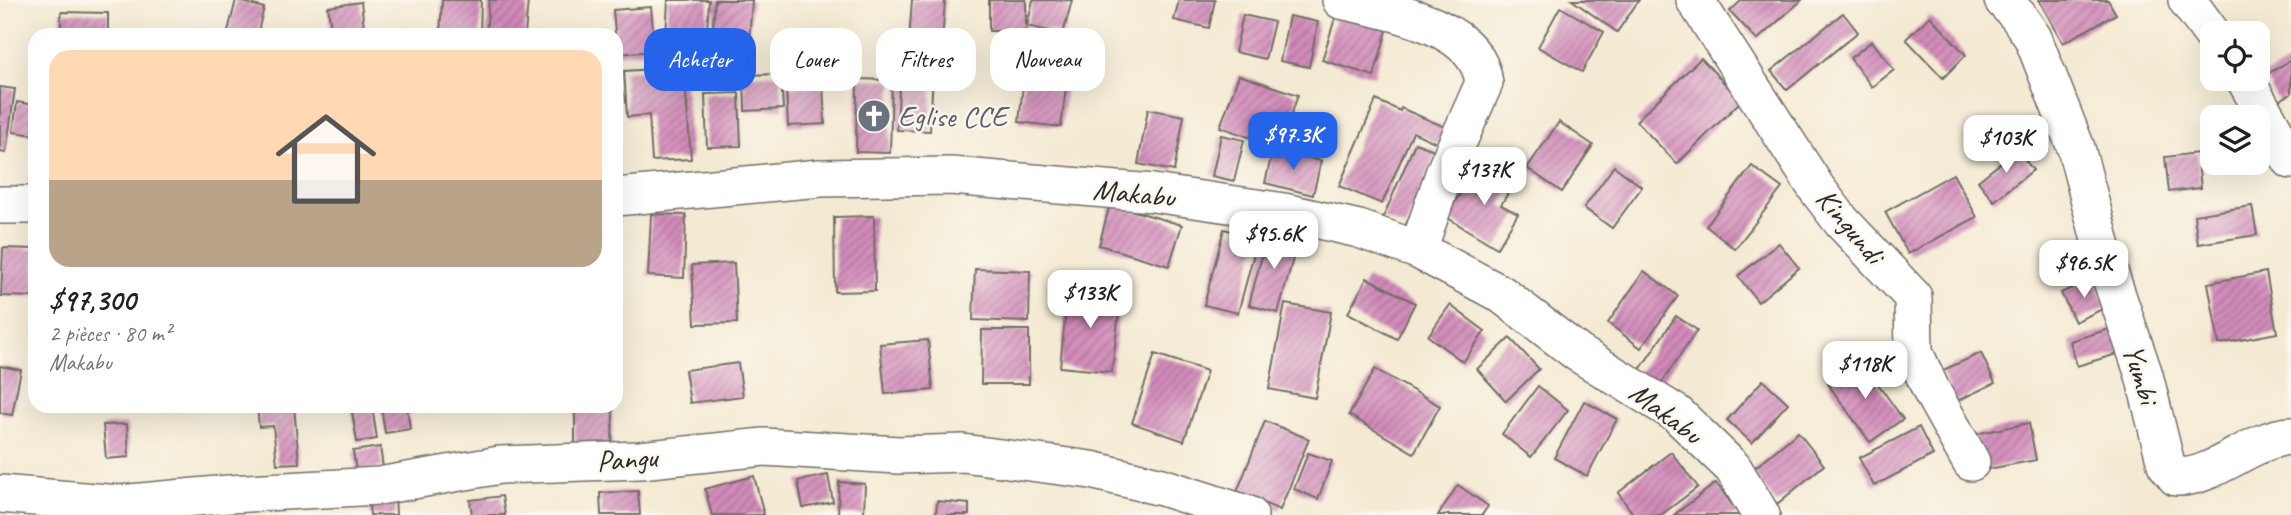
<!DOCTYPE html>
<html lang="fr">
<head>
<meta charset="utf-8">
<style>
  body { margin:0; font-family:Caveat,sans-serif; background:#f6f6f6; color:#202124; height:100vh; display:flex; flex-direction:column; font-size:26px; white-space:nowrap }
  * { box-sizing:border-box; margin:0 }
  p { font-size:23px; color:#757577 }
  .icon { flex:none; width:38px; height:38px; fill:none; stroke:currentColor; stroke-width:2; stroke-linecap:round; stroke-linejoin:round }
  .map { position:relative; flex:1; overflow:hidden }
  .side { position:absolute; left:28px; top:28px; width:595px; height:385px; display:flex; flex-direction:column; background:#fff; border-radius:21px; box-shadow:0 7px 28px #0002 }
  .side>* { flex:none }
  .banner { position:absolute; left:644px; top:28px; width:665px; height:63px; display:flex; gap:14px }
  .tools { position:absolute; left:2200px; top:21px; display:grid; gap:14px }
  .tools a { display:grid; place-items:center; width:70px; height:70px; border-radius:14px; background:#fff; box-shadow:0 7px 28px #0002; font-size:35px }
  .price { position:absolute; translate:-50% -60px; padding:0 16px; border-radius:14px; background:#fff; color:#222; font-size:23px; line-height:46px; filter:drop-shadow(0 2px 4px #0008) }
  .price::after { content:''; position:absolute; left:50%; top:42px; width:21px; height:16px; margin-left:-10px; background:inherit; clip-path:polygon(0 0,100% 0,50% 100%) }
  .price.active { background:#2563eb; color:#fff }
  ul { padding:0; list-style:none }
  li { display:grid; align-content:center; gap:14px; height:371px; padding:0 21px }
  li+li { border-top:2px solid #e0e0e0 }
  li span { display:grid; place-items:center; height:217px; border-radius:21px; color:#555 }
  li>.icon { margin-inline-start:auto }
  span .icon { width:126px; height:126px; fill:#fffc; stroke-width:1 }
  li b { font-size:30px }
  .pill { padding:0 24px; border-radius:21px; background:#fff; box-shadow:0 7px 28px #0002; font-size:24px; line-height:63px }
  .pill.active { background:#2563eb; color:#fff }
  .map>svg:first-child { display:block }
  .building { fill:url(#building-hatch) }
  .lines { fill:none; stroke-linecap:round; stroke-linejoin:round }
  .street-casing { stroke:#716e66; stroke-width:40 }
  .street { stroke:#fff; stroke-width:37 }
  .labels { text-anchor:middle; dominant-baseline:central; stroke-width:5; stroke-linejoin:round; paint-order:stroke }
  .worship-label { font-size:30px; fill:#5b616d; stroke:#fbf7ec; text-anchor:start }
  .street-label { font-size:30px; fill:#2b2b2b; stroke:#fbf7ec }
</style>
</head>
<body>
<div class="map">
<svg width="2291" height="515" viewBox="0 0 2291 515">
  <defs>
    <pattern id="building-hatch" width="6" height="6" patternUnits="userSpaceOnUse" patternTransform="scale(1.75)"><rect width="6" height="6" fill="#d28bba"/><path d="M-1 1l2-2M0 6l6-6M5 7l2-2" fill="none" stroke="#ab7297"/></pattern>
  </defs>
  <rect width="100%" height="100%" fill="#fbf7ec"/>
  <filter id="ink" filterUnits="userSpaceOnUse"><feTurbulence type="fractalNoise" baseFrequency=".0143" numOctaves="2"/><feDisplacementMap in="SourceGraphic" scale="14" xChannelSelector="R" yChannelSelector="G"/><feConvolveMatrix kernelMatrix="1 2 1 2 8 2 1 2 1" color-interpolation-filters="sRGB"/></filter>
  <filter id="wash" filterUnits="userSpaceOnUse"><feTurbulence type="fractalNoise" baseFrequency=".00686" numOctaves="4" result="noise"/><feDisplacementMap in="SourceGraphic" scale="28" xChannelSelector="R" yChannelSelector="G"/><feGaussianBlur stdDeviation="1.57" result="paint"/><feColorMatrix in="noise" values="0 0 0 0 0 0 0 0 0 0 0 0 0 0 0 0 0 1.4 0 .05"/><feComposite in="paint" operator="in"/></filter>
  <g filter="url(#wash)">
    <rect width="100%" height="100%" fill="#f4ead3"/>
    <g id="blocks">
      <g class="building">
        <polygon points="236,0 264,8 257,35 227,35"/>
        <polygon points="442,0 481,0 480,35 440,35"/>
        <polygon points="489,0 528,0 525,35 486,35"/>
        <polygon points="668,0 709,0 707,32 688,30 687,57 665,56"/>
        <polygon points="715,0 752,0 749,43 712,41"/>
        <polygon points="912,0 945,0 942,44 909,42"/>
        <rect x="989" y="0" width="37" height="31"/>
        <polygon points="1033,0 1072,0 1063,34 1027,26"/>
        <polygon points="1179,0 1215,0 1209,28 1174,20"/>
        <polygon points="1572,0 1639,0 1617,32"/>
        <polygon points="1742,0 1802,0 1757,40 1730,11"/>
        <polygon points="2039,0 2108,0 2116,14 2063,43"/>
        <polygon points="361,2 365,35 332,35 328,7"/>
        <polygon points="651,7 655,51 617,54 613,10"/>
        <polygon points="1560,7 1604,32 1582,72 1538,47"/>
        <polygon points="61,12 108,13 108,35 61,35"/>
        <polygon points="1337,12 1388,27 1374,76 1322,60"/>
        <polygon points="1843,13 1858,32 1787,90 1771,71"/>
        <polygon points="1243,15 1274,22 1265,59 1235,52"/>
        <polygon points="1289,16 1318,22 1309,67 1280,61"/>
        <polygon points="1930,16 1966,55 1943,78 1906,39"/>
        <polygon points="1872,41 1894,70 1872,87 1850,58"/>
        <polygon points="1701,58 1741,101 1677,164 1636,121"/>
        <polygon points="2291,60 2291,94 2278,101 2264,76"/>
        <polygon points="684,67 691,159 652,161 649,115 627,117 624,71"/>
        <polygon points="1025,67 1068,72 1061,127 1019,122"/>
        <polygon points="900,70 933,72 930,131 897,130"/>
        <polygon points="781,74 783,109 745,111 744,75"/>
        <polygon points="1239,75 1298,95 1280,148 1220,127"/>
        <polygon points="857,79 892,80 890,153 856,152"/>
        <polygon points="823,85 825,124 788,126 786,87"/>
        <polygon points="0,87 15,89 6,153 0,152"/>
        <polygon points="739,93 741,146 707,147 705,94"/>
        <polygon points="1376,100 1400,111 1401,108 1452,130 1445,147 1413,132 1382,204 1339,186"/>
        <polygon points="17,102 35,105 35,135 13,132"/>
        <polygon points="1148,109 1184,116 1174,171 1138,164"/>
        <polygon points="1559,122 1593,145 1562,192 1527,168"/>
        <polygon points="1221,135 1244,140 1234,181 1212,176"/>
        <polygon points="1415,143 1437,151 1405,227 1383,218"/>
        <polygon points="1273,149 1321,161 1313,195 1265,183"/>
        <polygon points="2017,150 2033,170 1994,201 1978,181"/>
        <polygon points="2197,153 2201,188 2169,192 2165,157"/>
        <polygon points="1478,165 1512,186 1501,205 1518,214 1497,248 1446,217"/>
        <polygon points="1614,166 1642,187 1612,228 1584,208"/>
        <polygon points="1752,166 1782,188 1735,249 1706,226"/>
        <polygon points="1953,174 1977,217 1908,254 1885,212"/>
        <polygon points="1110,204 1182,225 1169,266 1099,245"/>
        <polygon points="2252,206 2257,235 2198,244 2194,215"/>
        <polygon points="651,214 686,215 684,278 648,276"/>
        <polygon points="874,216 875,291 835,292 834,217"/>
        <polygon points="1224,229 1258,238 1238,313 1204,305"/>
        <polygon points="1269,229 1299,237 1278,313 1249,305"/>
        <polygon points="1779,243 1799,268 1758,302 1738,276"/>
        <polygon points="3,248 35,249 35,297 1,296"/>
        <polygon points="734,263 737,323 695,324 692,265"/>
        <polygon points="975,269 1030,271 1029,322 973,320"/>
        <polygon points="1644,271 1678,296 1641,348 1608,323"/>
        <polygon points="2266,272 2277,333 2219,344 2208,283"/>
        <polygon points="1367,278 1415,303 1397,339 1348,313"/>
        <polygon points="2093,278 2107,307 2075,322 2061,293"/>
        <polygon points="1068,288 1121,294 1112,372 1060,367"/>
        <polygon points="1285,304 1331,312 1315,398 1269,389"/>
        <polygon points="1450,305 1485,331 1463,362 1428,336"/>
        <polygon points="1676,316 1697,330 1656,391 1635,377"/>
        <polygon points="2113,328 2120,353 2077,366 2070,341"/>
        <polygon points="982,330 1029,330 1029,384 981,384"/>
        <polygon points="1510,338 1539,369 1506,401 1477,369"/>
        <polygon points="928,340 933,390 885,394 880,344"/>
        <polygon points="1981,353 1995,383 1955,402 1941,371"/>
        <polygon points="1155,354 1207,371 1184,441 1132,423"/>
        <polygon points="1861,360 1903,419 1870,442 1828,384"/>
        <polygon points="738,363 743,396 690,403 685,370"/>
        <polygon points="0,366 21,370 12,415 0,413"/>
        <polygon points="1375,369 1440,406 1414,453 1349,415"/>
        <polygon points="1763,380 1788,403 1752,443 1727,420"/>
        <polygon points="1538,386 1568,410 1531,457 1502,434"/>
        <polygon points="1584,401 1617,419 1587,476 1554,458"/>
        <polygon points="257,406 294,406 299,463 277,464 273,426 259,427"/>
        <polygon points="351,406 372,406 377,439 357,442"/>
        <polygon points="381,406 407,406 410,429 385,433"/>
        <polygon points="575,406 613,406 612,448 575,447"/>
        <polygon points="1265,421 1309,439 1280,510 1237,492"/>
        <polygon points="2029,423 2036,460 1983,470 1975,434"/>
        <polygon points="127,424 129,457 106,459 103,425"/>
        <polygon points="1919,427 1933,455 1874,486 1859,458"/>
        <polygon points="1798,432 1824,465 1777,504 1751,471"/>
        <polygon points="380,447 383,467 356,471 353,451"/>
        <polygon points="1671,452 1698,487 1661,515 1634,515 1618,493"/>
        <polygon points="1308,453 1332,461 1318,499 1294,489"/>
        <polygon points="828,475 833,502 803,508 798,481"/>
        <polygon points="754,476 764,515 712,515 705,489"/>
        <polygon points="839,482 865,484 864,515 838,515"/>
        <polygon points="1716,483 1740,515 1674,515"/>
        <polygon points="1458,485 1488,506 1482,515 1438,515"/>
        <polygon points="638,491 640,515 601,515 600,493"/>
        <polygon points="395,495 396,515 370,515 368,497"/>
        <polygon points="502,496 505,515 472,515 470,500"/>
        <polygon points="937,501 969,504 969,515 936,515"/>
      </g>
    </g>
  </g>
  <g filter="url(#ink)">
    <use href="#blocks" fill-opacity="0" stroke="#716e66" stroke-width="2"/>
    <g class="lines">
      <defs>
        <g id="street">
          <path d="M 1341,0 C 1387,11 1478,24 1484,83 L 1445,171 L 1418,250"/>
          <polyline points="1695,0 1817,189 1842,222 1913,297 1914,352 1931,390 1971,462"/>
          <path d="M 2003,0 L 2018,16 L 2033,38 L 2076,148 L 2107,266 L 2144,375 L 2166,464 L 2176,477 C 2214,479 2251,438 2291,436"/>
          <polyline points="2187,0 2212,34"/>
          <polyline points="2245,79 2291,160"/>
          <polyline points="616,197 820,178 951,176 1153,193 1284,212 1359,229 1418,250 1501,294 1578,353 1677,414 1733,468 1761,515"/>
          <polyline points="0,205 35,205"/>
          <polyline points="0,494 119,504 229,494 379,486 500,465 640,460 764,447 899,455 963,453 1091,470 1162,487 1249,515"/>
        </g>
      </defs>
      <use href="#street" class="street-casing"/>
      <use href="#street" class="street"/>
    </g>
  </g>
  <defs>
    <symbol id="church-disc" viewBox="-11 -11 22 22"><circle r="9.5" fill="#6b7280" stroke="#fbf7ec"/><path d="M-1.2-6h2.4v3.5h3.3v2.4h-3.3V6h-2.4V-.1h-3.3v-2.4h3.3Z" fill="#fff"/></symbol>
  </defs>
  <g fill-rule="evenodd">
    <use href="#church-disc" x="855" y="97" width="38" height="38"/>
  </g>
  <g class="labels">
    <g class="worship-label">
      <text x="898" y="116">Eglise CCE</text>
    </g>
    <g class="street-label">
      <text transform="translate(1134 193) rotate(6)">Makabu</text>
      <text transform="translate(1850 226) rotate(50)">Kingundi</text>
      <text transform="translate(2141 374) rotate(73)">Yumbi</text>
      <text transform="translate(1666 413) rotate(37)">Makabu</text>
      <text transform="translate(627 459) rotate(-4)">Pangu</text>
    </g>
  </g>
</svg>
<div class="tools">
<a><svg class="icon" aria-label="locate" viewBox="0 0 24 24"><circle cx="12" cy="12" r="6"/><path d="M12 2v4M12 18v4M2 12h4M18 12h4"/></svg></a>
<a><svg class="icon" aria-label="layers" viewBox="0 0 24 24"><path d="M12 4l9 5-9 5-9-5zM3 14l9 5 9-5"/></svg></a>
</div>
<b class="price active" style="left:1293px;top:172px">$97.3K</b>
<b class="price" style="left:2006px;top:175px">$103K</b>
<b class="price" style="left:1484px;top:207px">$137K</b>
<b class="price" style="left:1274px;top:271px">$95.6K</b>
<b class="price" style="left:2084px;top:300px">$96.5K</b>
<b class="price" style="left:1090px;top:330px">$133K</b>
<b class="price" style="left:1865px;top:401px">$118K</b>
<div class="banner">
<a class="pill active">Acheter</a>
<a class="pill">Louer</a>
<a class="pill">Filtres</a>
<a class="pill">Nouveau</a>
</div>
<section class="side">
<ul>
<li><span style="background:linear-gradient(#ffd9b3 60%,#b9a48a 0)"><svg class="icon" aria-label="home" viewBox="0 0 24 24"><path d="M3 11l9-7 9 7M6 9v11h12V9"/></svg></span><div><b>$97,300</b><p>2 pièces · 80 m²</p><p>Makabu</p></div></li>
</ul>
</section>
</div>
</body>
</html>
